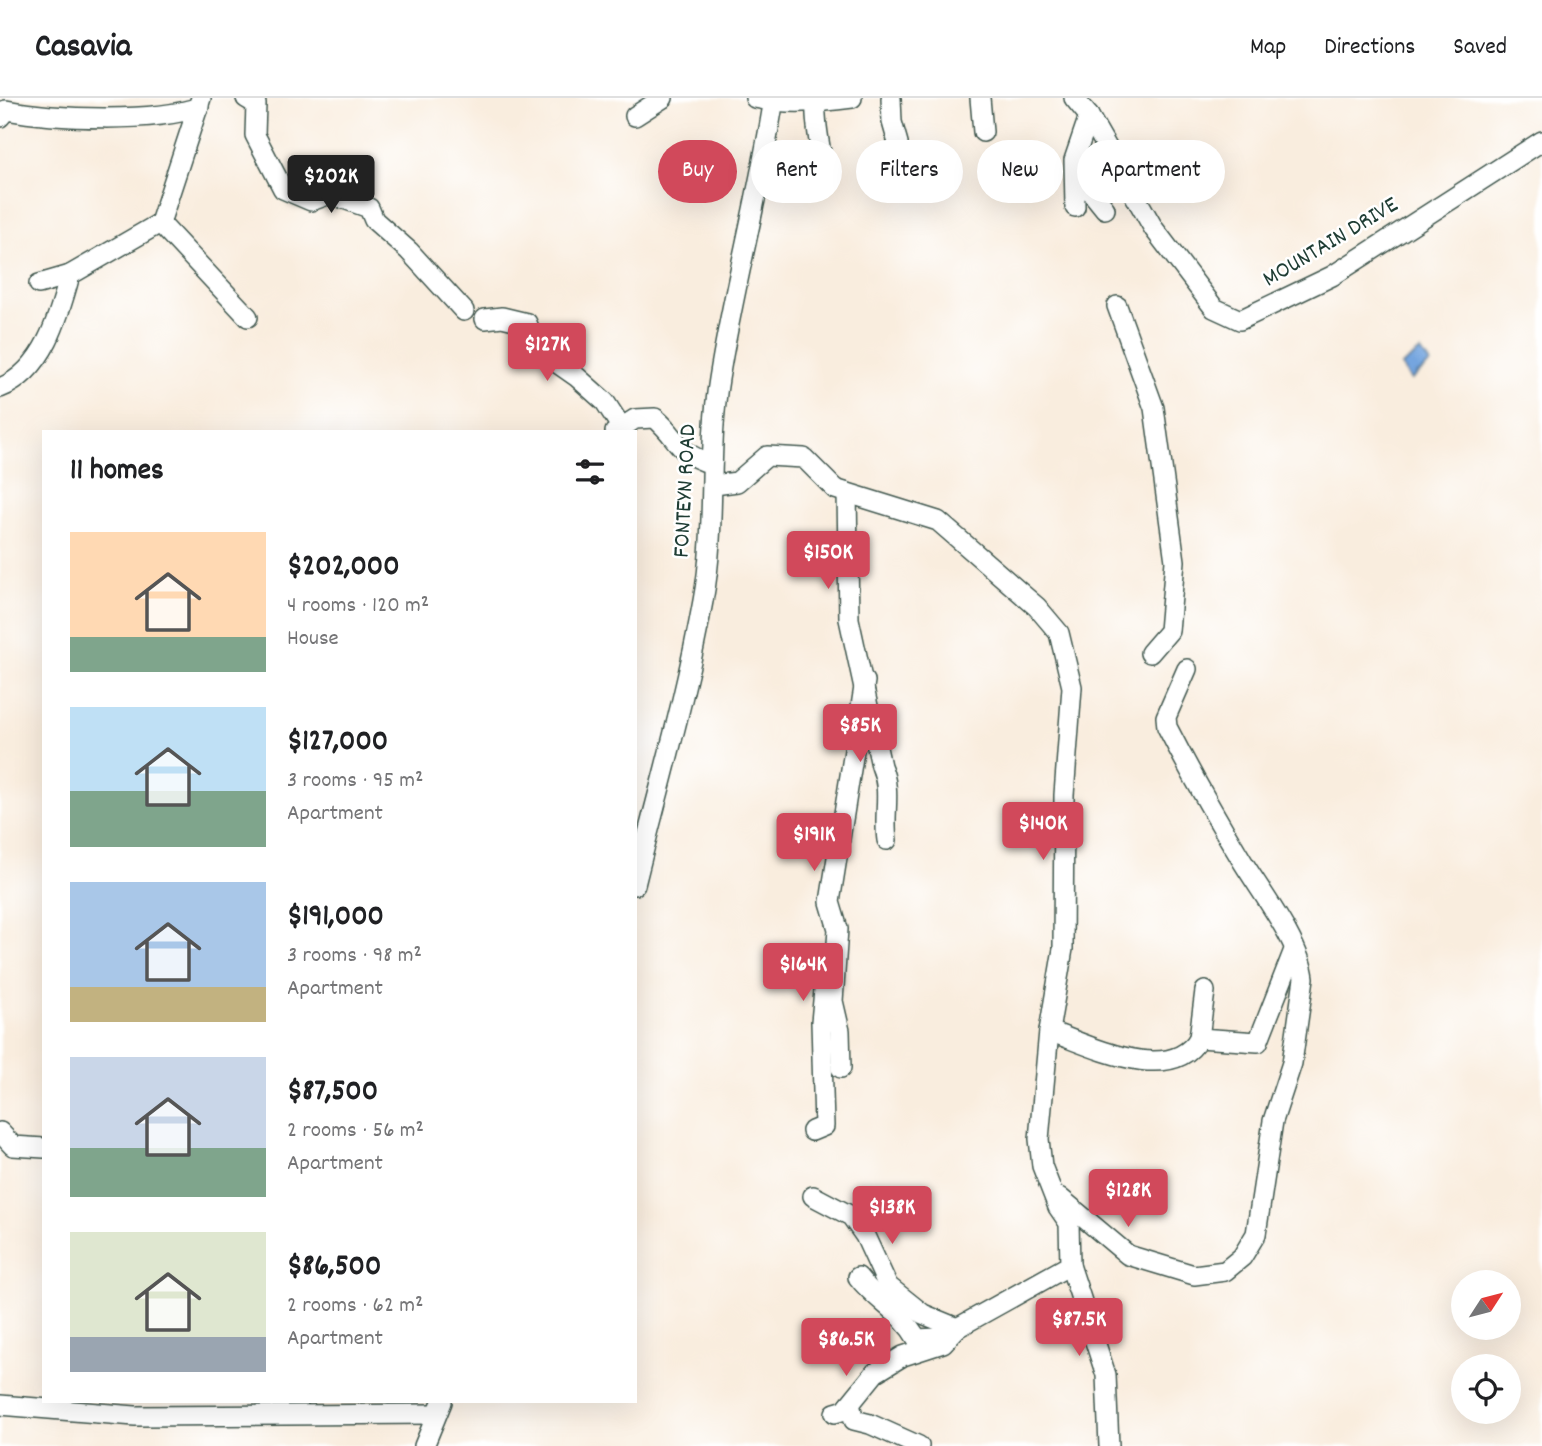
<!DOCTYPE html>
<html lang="en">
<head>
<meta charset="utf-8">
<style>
  body { margin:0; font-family:Dekko,sans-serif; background:#f2f2f2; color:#202124; height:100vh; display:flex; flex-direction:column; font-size:26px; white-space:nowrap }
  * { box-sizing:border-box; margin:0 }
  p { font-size:23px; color:#757577 }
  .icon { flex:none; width:38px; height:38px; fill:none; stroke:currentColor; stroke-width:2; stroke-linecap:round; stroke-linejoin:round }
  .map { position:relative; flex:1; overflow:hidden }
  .sheet { position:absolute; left:42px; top:332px; width:595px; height:973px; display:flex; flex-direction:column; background:#fff; border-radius:0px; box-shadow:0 7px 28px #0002 }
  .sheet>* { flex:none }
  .hud { position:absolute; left:658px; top:42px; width:665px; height:63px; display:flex; gap:14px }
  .needle { width:46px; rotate:54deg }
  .buttons { position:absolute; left:1451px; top:1172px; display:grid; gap:14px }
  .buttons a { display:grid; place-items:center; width:70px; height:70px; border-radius:50%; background:#fff; box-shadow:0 7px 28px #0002; font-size:35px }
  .price { position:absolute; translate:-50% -60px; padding:0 16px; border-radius:7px; background:#d1495b; color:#fff; font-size:23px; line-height:46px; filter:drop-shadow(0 2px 4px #0008) }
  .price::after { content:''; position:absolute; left:50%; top:42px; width:21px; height:16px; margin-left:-10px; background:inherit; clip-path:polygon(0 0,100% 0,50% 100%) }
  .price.current { background:#222; color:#fff }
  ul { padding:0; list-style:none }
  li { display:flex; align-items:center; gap:21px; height:175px; padding:0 28px }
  li span { display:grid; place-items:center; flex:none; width:196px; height:140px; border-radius:0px; color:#555 }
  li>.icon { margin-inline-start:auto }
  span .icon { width:84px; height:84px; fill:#fffc; stroke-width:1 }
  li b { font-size:30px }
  h2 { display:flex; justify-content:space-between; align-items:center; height:84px; padding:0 28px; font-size:30px }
  .tag { padding:0 24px; border-radius:32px; background:#fff; box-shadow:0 7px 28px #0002; font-size:24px; line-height:63px }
  .tag.current { background:#d1495b; color:#fff }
  header { display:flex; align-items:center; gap:42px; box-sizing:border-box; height:98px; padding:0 35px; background:#fff; border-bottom:2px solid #e0e0e0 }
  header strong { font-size:33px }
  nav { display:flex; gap:38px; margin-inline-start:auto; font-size:24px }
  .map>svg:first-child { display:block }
  .water { fill:url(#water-ripples); stroke:#4a718a; stroke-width:2 }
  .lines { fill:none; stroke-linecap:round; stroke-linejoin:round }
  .minor-casing { stroke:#40574e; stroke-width:22 }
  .minor { stroke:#fff; stroke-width:19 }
  .labels { text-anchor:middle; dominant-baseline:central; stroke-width:5; stroke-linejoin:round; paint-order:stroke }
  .street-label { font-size:24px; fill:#1f3d34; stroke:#fff }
</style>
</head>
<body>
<header>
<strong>Casavia</strong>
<nav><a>Map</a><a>Directions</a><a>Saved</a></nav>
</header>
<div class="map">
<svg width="1542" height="1348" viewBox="0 0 1542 1348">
  <defs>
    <pattern id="water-ripples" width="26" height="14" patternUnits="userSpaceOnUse" patternTransform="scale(1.75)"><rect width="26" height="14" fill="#75a5df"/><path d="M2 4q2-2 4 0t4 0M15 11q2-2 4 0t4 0" fill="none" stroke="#5f88b6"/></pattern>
  </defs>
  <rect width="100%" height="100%" fill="#fff"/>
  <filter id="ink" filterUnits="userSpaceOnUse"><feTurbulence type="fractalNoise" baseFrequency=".0143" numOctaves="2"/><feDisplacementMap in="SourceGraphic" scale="14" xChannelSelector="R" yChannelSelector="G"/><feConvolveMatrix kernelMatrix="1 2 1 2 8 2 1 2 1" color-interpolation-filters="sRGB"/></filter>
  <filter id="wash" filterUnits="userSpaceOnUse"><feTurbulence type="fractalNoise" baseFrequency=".00686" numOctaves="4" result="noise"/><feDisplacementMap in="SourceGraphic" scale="28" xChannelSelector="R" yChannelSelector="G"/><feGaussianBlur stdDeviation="1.57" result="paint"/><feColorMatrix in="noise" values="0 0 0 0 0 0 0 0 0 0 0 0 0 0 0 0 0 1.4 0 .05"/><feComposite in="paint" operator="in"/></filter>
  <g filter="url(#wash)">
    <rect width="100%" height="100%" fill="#f9edde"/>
    <polygon class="water" points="1421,253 1430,266 1411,282 1401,268"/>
  </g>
  <g filter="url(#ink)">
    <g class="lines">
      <defs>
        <g id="minor">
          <polyline points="246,0 256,6 255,37 283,91 311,103 330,96 369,110 374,122 409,153 464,213"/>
          <path d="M 755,0 C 787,7 820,4 852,0"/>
          <polyline points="891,0 892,24 898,45"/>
          <polyline points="980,0 983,34"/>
          <polyline points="1074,0 1089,18 1154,131 1214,210 1240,222 1332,178 1542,43"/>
          <path d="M 816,4 C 814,32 824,57 824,85"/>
          <polyline points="635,18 663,0"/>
          <path d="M 0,19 L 6,12 C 54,21 154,25 199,9"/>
          <polyline points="1076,75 1105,111"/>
          <polyline points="1075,109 1074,62 1089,18"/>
          <polyline points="160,125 248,219"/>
          <polyline points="39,186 70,177 160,125 201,0"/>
          <polyline points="1117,208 1154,310 1175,463 1169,533 1150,555"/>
          <polyline points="485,221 502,219 527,225 537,251 577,279 605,304 622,330"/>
          <path d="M 0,290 C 44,273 59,218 70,177"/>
          <path d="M 615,334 L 635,321 L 655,320 C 681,342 674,354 712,366"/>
          <polyline points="714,387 737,384 767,358 804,360 835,391 938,423 1037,509 1059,535 1072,589 1064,697 1063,851 1049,933 1039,1041 1042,1068 1058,1109 1069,1125 1070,1167 957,1230 943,1245 903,1258 875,1275 845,1312 835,1315"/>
          <path d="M 847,395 L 849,521 L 881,668 C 892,693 883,715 887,742"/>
          <path d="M 635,787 C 658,693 686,598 703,503 C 717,429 707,355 719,281 C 734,187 760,94 774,0"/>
          <polyline points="1205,893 1199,940 1258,944 1294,852"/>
          <path d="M 1049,933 C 1089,947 1171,989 1199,940"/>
          <polyline points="841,970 840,933 833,903 838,831 830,804 865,583"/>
          <polyline points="812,1033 824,1028 821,924 824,892"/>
          <polyline points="0,1034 13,1048 44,1050"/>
          <polyline points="813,1098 851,1118 865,1138 888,1188 923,1216 957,1230"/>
          <path d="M 1059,1099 L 1128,1157 L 1194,1177 L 1225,1173 L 1242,1159 L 1256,1136 L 1273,1023 L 1292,965 L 1304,880 C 1300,844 1260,793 1241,761 C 1215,718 1190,674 1167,629 L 1166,619 L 1187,571"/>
          <polyline points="1070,1167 1106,1277 1109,1348"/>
          <path d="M 858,1179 C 876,1203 902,1214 917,1241 L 937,1240"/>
          <polyline points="850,1306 854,1322 870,1326 919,1348"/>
          <polyline points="0,1307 135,1318 435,1316"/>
          <polyline points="424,1348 442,1304"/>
        </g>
      </defs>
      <use href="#minor" class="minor-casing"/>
      <use href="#minor" class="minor"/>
    </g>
  </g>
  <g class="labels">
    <g class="street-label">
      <text transform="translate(1331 145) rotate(-31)">MOUNTAIN DRIVE</text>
      <text transform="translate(686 393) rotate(-87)">FONTEYN ROAD</text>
    </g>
  </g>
</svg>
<div class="buttons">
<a><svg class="needle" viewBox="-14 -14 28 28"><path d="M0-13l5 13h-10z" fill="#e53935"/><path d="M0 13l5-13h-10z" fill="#757577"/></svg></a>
<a><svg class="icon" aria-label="locate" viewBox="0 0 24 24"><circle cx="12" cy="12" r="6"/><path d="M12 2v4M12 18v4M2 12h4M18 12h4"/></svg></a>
</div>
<b class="price current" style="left:331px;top:117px">$202K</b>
<b class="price" style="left:547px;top:285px">$127K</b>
<b class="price" style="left:828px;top:493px">$150K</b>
<b class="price" style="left:860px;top:666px">$85K</b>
<b class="price" style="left:1043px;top:764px">$140K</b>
<b class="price" style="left:814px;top:775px">$191K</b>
<b class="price" style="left:803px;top:905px">$164K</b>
<b class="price" style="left:1128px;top:1131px">$128K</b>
<b class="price" style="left:892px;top:1148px">$138K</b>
<b class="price" style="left:1079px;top:1260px">$87.5K</b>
<b class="price" style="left:846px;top:1280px">$86.5K</b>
<div class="hud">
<a class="tag current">Buy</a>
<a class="tag">Rent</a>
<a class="tag">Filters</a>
<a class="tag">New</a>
<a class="tag">Apartment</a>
</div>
<section class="sheet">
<h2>11 homes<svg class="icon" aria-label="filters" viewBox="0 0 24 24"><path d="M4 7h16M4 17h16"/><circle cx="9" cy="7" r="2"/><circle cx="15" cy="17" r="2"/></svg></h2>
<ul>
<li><span style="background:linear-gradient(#ffd9b3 75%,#7fa58c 0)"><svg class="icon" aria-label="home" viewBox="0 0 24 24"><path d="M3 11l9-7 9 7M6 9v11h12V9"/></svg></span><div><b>$202,000</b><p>4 rooms · 120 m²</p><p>House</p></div></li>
<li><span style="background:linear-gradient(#bfe0f5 60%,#7fa58c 0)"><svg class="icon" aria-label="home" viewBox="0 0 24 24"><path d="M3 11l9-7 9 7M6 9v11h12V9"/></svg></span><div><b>$127,000</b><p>3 rooms · 95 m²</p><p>Apartment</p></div></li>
<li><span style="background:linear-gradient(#a9c7e8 75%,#c2b280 0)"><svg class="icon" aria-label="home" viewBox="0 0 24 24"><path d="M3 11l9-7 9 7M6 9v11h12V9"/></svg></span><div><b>$191,000</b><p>3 rooms · 98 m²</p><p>Apartment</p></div></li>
<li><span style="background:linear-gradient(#c9d6e8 65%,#7fa58c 0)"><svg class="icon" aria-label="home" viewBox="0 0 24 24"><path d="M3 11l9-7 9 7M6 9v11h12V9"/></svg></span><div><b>$87,500</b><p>2 rooms · 56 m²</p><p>Apartment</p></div></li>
<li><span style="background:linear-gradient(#dfe7d0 75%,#9aa5b1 0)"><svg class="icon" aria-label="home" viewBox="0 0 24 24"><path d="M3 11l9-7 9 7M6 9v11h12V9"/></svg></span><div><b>$86,500</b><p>2 rooms · 62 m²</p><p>Apartment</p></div></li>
</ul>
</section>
</div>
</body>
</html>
